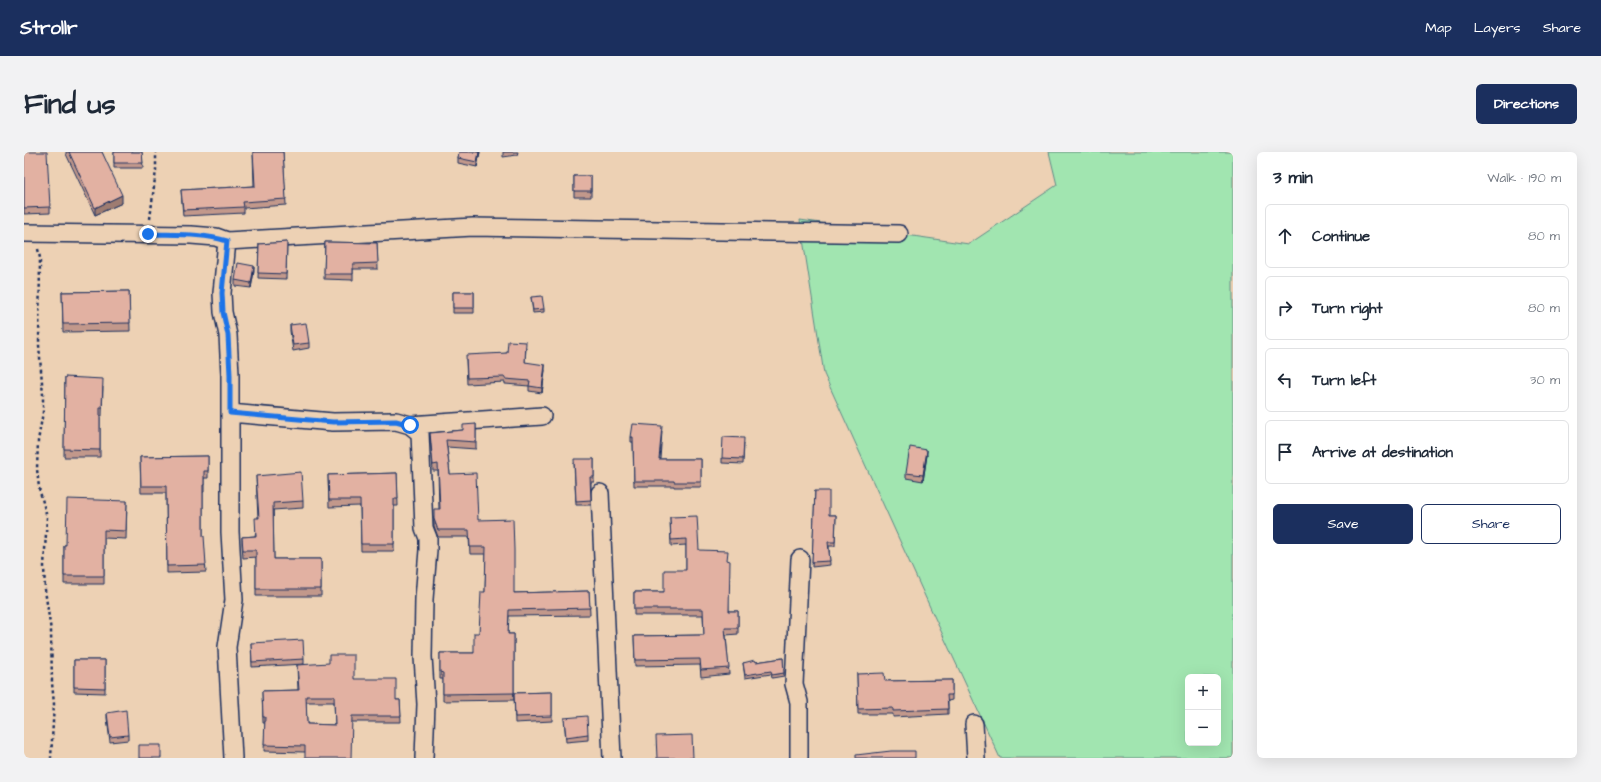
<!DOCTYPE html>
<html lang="en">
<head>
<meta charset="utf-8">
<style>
  :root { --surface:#fff; --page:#f2f2f3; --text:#1f2937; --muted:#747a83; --line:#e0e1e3; --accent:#1b2f5e }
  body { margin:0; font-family:"Architects Daughter",sans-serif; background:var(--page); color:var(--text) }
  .controls { position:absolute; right:12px; bottom:12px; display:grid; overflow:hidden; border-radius:6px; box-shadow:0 4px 16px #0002 }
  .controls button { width:36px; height:36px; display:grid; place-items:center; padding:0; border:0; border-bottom:1px solid var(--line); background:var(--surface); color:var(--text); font:20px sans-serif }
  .stop { position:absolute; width:12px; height:12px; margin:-9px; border:3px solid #1a73e8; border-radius:50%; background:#fff }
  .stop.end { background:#1a73e8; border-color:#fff; box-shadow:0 1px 4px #0008 }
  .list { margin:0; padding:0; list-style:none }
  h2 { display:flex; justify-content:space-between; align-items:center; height:52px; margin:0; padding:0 16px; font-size:17px }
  h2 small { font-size:13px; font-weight:400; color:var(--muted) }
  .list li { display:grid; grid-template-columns:26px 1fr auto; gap:12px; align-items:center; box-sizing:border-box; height:64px; margin:0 8px 8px; padding:0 8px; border:1px solid var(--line); border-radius:6px }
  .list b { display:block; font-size:15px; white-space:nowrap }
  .list em { font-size:13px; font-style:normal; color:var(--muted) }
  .actions { display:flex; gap:8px; padding:12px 16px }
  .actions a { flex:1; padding:9px 0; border:1px solid var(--accent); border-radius:6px; text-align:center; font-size:14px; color:var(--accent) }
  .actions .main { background:var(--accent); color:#fff }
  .icon { flex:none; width:22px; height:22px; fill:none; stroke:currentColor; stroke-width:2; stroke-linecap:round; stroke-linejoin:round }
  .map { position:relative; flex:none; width:1209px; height:606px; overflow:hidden; border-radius:6px }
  header { display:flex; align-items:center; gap:24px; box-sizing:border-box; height:56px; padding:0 20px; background:var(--accent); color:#fff }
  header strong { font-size:19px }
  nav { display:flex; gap:22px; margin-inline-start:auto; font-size:14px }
  .intro { display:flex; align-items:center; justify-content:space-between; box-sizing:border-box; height:96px; padding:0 24px }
  h1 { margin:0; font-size:28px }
  .button { padding:10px 18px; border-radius:6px; background:var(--accent); color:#fff; font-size:14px; font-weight:700 }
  main { display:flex; gap:24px; padding:0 24px }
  aside { flex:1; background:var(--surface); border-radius:6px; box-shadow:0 4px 16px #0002 }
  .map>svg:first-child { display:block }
</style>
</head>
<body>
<header>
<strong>Strollr</strong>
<nav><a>Map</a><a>Layers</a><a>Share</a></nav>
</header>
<div class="intro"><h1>Find us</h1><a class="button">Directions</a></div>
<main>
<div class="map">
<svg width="1209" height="606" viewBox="0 0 1209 606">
  <rect width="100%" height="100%" fill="#edd1b4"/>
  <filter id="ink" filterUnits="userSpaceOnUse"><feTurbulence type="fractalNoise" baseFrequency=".025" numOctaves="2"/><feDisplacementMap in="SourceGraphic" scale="8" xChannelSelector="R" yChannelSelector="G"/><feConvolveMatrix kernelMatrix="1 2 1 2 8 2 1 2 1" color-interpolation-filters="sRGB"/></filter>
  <g filter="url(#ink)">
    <!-- green -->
    <path fill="#a1e5b0" stroke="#5e8a87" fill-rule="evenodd" d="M 1025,0 L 1209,0 L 1209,606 L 976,606 L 910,464 L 800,222 L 776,68 L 945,92 L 1033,33 ZM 1164,525 L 1194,525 L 1194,591 L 1164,591 Z"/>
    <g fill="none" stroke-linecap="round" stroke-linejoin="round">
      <defs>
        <path id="minor" d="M 0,81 L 167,83 L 192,85 L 203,89 L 198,141 L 199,160 L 204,183 L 206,223 L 206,380 L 210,448 L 203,495 L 209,606
          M 203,89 L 449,75 L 875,82
          M 206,261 L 309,270 L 372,269 L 386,273 L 396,281 L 400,376 L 404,386 L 404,398 L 400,447 L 399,505 L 402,552 L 400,606
          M 386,273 L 518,264
          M 576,341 L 588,606
          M 950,572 L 952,606
          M 775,606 L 775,550 L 770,532 L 776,407"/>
      </defs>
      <!-- minor casing -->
      <use href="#minor" stroke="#1b2f5e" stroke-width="20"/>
      <!-- path -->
      <path stroke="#1b2f5e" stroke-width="2.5" stroke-dasharray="3 3" stroke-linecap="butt" d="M 126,67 L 132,18 L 132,0
        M 14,97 L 16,106 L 15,193 L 19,243 L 19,260 L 14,289 L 13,317 L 15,336 L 23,365 L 20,414 L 21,438 L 27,479 L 28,531 L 30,552 L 27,606"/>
      <!-- minor -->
      <use href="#minor" stroke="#edd1b4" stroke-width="17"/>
    </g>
    <!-- wall -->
    <path fill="#c2988b" stroke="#1b2f5e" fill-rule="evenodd" d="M 0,0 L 26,55 L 26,61 L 0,62 Z
      M 42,0 L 78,0 L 98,51 L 71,63 L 42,2 Z
      M 90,0 L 118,0 L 119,16 L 90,16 Z
      M 229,0 L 259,0 L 262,53 L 220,56 L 220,61 L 159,64 L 157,38 L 230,34 Z
      M 435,0 L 456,0 L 453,15 L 434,11 L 434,6 Z
      M 479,0 L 494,0 L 493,3 L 479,5 Z
      M 550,24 L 567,24 L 567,45 L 550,45 Z
      M 263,90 L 262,127 L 234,126 L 235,92 Z
      M 301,90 L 353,91 L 354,117 L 329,117 L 329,128 L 300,127 Z
      M 230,119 L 227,136 L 211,134 L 211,128 Z
      M 105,139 L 106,179 L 39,180 L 38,140 Z
      M 429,140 L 450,140 L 450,161 L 429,161 Z
      M 507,145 L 520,157 L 520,160 L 509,161 Z
      M 266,173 L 285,191 L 285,196 L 269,199 L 266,179 Z
      M 502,196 L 501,210 L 521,218 L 518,241 L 505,239 L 505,234 L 481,232 L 481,230 L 443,232 L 442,208 L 483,201 Z
      M 41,225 L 79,235 L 78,264 L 76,264 L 76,305 L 40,305 Z
      M 452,272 L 452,297 L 423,295 L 426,322 L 454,368 L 490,441 L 565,439 L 566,463 L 485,464 L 484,482 L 490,482 L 490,548 L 419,549 L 419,527 L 416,527 L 416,501 L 450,501 L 455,481 L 461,440 L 462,402 L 446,402 L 445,385 L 414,385 L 410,374 L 410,364 L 415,357 L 414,319 L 409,319 L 406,281 L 439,278 Z
      M 638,279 L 636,307 L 677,307 L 677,335 L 650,335 L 650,334 L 610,334 L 609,290 L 607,290 L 607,285 Z
      M 720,291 L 719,312 L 698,311 L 698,306 Z
      M 903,303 L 899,329 L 882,326 L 882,321 Z
      M 184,304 L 184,326 L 180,326 L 180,340 L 179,340 L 179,384 L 182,420 L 143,421 L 142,341 L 117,341 L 116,305 Z
      M 570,307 L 570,330 L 567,330 L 567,353 L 552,353 L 550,311 Z
      M 373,321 L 374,354 L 370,354 L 370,399 L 337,399 L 336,354 L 305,355 L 304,323 Z
      M 232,324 L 279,349 L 279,356 L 249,358 L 250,407 L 297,407 L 297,444 L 232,444 L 232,405 L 219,406 L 218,392 L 218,385 L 231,384 L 234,366 Z
      M 791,339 L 805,363 L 812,363 L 811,394 L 805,394 L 806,413 L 788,415 Z
      M 103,349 L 102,387 L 80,386 L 80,432 L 40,432 L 40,393 L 42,393 Z
      M 646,365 L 675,398 L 703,408 L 705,459 L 714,459 L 714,482 L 702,483 L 705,522 L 677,525 L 676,513 L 611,514 L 610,484 L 680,483 L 679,463 L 610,463 L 610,440 L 640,440 L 662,418 L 662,393 L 647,394 Z
      M 227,491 L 280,507 L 280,512 L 228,515 Z
      M 759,506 L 760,524 L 748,526 L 747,522 L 721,526 L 719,511 L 732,510 Z
      M 50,508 L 81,508 L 81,541 L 50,540 Z
      M 273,513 L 330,527 L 372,548 L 376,548 L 377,570 L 328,570 L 281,600 L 240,599 L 241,571 L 239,571 L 238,539 L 274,538 ZM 282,550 L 310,550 L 311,573 L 283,572 Z
      M 833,522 L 861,529 L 928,528 L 928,548 L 924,549 L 924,562 L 869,565 L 869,562 L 834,562 Z
      M 528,540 L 528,569 L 491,571 L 490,541 Z
      M 83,561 L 104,583 L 104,588 L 86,590 L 83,566 Z
      M 540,566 L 564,582 L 564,588 L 542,590 Z"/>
    <!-- shaded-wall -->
    <path fill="#9e7c71" stroke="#1b2f5e" d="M 455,0 L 456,0 L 453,15 L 453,10 Z
      M 98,43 L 98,51 L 71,63 L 71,56 Z
      M 230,114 L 230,119 L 227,136 L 227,131 Z
      M 521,213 L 521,218 L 518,241 L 518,236 Z
      M 903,298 L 903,303 L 899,329 L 899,323 Z"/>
    <!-- building -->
    <path fill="#e2b1a2" stroke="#1b2f5e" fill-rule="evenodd" d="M 0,0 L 23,0 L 26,55 L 0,56 Z
      M 45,0 L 78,0 L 98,43 L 71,56 Z
      M 90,0 L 118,0 L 119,11 L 90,11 Z
      M 229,0 L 259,0 L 262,47 L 219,50 L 220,55 L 159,58 L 157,38 L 231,34 Z
      M 435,0 L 455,0 L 453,10 L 434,6 Z
      M 550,24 L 567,24 L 567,39 L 550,39 Z
      M 263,90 L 262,122 L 234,121 L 235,92 Z
      M 301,90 L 353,91 L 354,111 L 329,112 L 329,122 L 300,122 Z
      M 214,111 L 230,114 L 227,131 L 211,128 Z
      M 105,139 L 106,171 L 39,172 L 38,140 Z
      M 429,140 L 450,140 L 450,156 L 429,156 Z
      M 518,144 L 520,157 L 509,158 L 507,145 Z
      M 282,171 L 285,191 L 269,193 L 266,173 Z
      M 484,189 L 502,190 L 501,210 L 521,213 L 518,236 L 505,234 L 506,229 L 481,227 L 481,225 L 443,226 L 442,203 L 483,201 Z
      M 41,225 L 79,227 L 78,256 L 76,256 L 76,298 L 40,297 Z
      M 452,272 L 452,290 L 422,288 L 426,322 L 452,321 L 454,368 L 489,367 L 490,398 L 490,441 L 565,439 L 566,456 L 485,458 L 484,482 L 490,482 L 490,541 L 419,542 L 419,521 L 416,520 L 416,501 L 450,501 L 450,481 L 455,481 L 457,440 L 461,440 L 462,395 L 446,395 L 445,378 L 414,378 L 410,367 L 410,357 L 416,357 L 414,312 L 409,313 L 406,281 L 439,278 L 439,273 Z
      M 609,272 L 638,274 L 635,307 L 677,307 L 677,330 L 650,330 L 650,329 L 610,329 L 609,285 L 607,285 Z
      M 699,285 L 720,286 L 719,307 L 698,306 Z
      M 886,295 L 903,298 L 899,323 L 882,321 Z
      M 184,304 L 184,319 L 180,319 L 180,333 L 179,333 L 179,384 L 180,384 L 182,413 L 143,414 L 142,334 L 117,334 L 116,305 Z
      M 550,307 L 570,307 L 570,325 L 566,325 L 567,348 L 552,349 Z
      M 277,320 L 279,349 L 249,351 L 250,407 L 297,407 L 297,437 L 232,437 L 232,398 L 219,398 L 218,385 L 232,384 L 231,366 L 235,366 L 232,324 Z
      M 373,321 L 374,347 L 370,347 L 370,392 L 337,392 L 336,348 L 305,348 L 304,323 Z
      M 791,339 L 805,339 L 805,363 L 812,363 L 811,390 L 804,390 L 806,409 L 788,410 Z
      M 43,347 L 103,349 L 102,379 L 80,378 L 80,424 L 40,424 L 40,393 L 42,393 Z
      M 673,364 L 675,398 L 704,399 L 703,408 L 706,409 L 705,459 L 714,459 L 714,476 L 701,476 L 705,516 L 677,518 L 676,507 L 611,508 L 610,484 L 680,483 L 679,457 L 610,457 L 610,440 L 640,440 L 640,418 L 662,418 L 662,387 L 647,388 L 646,365 Z
      M 279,488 L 280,507 L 228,510 L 227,491 Z
      M 305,503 L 330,503 L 330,527 L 372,527 L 372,548 L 376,548 L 377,564 L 328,564 L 327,606 L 281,606 L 281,594 L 240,593 L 241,565 L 239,565 L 238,539 L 275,538 L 273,513 L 305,511 ZM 282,544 L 310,544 L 311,573 L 283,572 Z
      M 759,506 L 760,521 L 748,523 L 747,519 L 721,523 L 719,511 L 731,508 L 732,510 Z
      M 50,508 L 81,508 L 81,536 L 50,535 Z
      M 860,521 L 861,529 L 928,528 L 928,543 L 923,543 L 924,557 L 869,559 L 869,556 L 834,557 L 833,522 Z
      M 528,540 L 528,564 L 491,565 L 490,541 Z
      M 102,558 L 104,583 L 86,585 L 83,561 Z
      M 563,564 L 564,582 L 542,585 L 540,566 Z
      M 668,583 L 669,606 L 633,606 L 632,584 Z
      M 115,593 L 137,593 L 137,606 L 115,606 Z
      M 867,599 L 891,599 L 891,606 L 832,606 L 832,603 Z"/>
  </g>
  <g fill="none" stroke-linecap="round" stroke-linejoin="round" filter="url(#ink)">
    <!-- route -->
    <path stroke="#1a73e8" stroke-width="5" d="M 124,82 C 150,83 178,81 203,89 L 198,141 L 199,160 L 204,183 L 206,223 L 206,261 L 309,270 L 372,269 L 386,273"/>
  </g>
</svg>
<div class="controls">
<button>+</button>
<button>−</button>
</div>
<div class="stop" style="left:386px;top:273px"></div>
<div class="stop end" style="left:124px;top:82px"></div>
</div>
<aside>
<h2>3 min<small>Walk · 190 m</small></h2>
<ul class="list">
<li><svg class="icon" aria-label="ahead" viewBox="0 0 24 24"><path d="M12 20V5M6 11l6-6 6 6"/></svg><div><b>Continue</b></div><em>80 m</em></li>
<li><svg class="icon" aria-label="right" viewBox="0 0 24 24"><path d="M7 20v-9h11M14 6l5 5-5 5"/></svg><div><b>Turn right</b></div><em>80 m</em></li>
<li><svg class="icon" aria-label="left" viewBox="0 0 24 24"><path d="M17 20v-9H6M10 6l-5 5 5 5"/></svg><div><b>Turn left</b></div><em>30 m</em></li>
<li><svg class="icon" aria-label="arrive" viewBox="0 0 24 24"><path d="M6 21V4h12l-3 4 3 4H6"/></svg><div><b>Arrive at destination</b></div></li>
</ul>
<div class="actions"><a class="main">Save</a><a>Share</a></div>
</aside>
</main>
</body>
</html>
